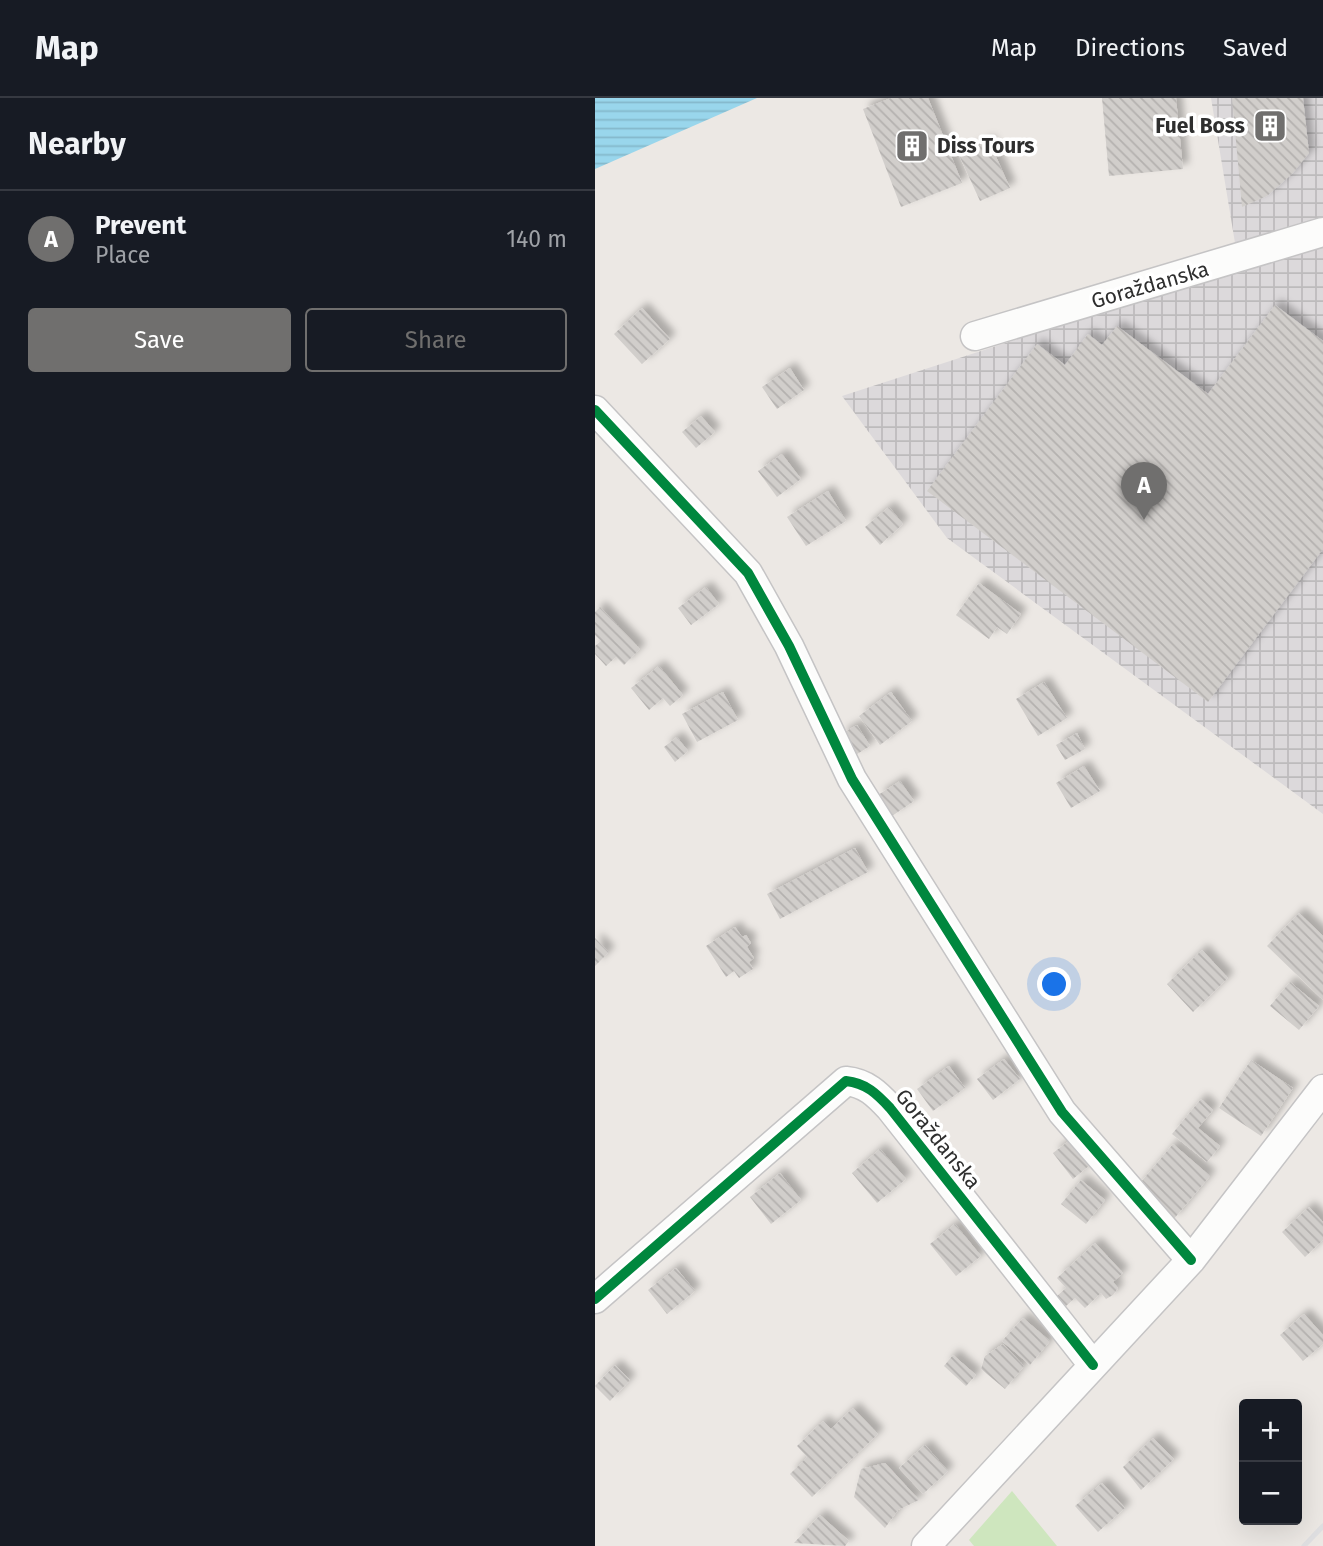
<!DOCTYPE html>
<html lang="en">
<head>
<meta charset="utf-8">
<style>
  :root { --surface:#171b24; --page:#20242c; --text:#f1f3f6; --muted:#9ea1a6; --line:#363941; --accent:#706f6e }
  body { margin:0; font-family:"Fira Sans",sans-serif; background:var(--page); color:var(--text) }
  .controls { position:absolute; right:21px; bottom:21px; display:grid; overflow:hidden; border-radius:7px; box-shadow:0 7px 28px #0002 }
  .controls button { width:63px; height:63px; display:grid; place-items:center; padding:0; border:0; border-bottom:2px solid var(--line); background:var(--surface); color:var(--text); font:35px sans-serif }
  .you { position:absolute; left:460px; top:887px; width:24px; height:24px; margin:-18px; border:5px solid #fff; border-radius:50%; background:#1a73e8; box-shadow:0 0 0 10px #1a73e833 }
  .badge { display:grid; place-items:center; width:46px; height:46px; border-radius:50%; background:var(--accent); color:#fff; font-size:23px; font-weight:700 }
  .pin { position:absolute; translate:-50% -58px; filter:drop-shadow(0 2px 4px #0008) }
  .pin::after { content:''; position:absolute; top:37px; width:24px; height:21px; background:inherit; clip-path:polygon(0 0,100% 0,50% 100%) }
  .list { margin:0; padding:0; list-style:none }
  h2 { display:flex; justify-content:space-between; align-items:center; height:91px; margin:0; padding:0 28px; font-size:30px }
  h2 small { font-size:23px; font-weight:400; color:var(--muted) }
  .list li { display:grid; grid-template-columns:46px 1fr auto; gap:21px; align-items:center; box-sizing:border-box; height:98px; padding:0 28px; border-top:2px solid var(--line) }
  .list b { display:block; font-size:26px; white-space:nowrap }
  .list p { margin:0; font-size:23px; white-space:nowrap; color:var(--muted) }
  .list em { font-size:23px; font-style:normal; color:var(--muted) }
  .actions { display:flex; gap:14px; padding:21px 28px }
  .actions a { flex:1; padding:16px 0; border:2px solid var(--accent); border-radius:7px; text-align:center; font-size:24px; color:var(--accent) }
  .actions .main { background:var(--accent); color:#fff }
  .map { position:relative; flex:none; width:728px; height:1448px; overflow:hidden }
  header { display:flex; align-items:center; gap:42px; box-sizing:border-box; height:98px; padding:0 35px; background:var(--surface); border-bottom:2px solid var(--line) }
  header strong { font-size:33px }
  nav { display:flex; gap:38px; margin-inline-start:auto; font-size:24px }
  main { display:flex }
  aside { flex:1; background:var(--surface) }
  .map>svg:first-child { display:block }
</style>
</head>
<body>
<header>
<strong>Map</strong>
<nav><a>Map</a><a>Directions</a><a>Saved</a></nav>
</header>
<main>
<aside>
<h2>Nearby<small></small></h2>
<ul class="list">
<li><span class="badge">A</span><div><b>Prevent</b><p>Place</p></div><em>140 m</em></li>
</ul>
<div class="actions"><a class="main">Save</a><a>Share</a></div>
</aside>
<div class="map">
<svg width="728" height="1448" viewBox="0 0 728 1448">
  <defs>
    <pattern id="industrial-grid" width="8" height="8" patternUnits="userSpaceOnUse" patternTransform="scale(1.75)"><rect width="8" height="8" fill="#dcd9db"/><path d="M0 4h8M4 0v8" fill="none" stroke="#bdbbbc"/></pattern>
    <pattern id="water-rules" width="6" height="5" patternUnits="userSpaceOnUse" patternTransform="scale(1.75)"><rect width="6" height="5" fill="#99d6ec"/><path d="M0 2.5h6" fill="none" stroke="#84b8cb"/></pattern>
    <pattern id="building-back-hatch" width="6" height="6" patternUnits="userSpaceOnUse" patternTransform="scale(1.75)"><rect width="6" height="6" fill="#d1cecb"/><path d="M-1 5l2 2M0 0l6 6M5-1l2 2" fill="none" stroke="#b4b1af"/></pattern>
    <filter id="shadow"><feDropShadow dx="6" dy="-6" stdDeviation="3.5" flood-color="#0004"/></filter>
  </defs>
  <rect width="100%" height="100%" fill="#ece8e4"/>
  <!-- industrial -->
  <path fill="url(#industrial-grid)" d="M 616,0 L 728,0 L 728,125 L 641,151 Z
    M 728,142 L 728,716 L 352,440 L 247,298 Z"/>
  <!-- grass -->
  <path fill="#cee6be" d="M 417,1393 L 462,1448 L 379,1448 L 374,1442 Z"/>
  <!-- water -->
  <path fill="url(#water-rules)" d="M 0,0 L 162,0 L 0,71 Z"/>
  <!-- building -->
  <path fill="url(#building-back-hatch)" filter="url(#shadow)" d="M 296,0 L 333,0 L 367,85 L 306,109 L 268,11 Z
    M 507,0 L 581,0 L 588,71 L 514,78 Z
    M 637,0 L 708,0 L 714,55 L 697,76 L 672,98 L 647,109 Z
    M 394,43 L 415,90 L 385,103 L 364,57 Z
    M 680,207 L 728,243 L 728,451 L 613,604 L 332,393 L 442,246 L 470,267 L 493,236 L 507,247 L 522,228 L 613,296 Z
    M 47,210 L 75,241 L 47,266 L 19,236 Z
    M 195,270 L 209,292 L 182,311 L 167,289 Z
    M 106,318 L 120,334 L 101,350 L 87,334 Z
    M 187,356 L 206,381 L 182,399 L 163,373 Z
    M 233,393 L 251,423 L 211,448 L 192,419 Z
    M 294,409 L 308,426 L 285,447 L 270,429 Z
    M 384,485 L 426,516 L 412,536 L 402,529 L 394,541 L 361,517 Z
    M 111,489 L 124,506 L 96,527 L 83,510 Z
    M 5,509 L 45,551 L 29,567 L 21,559 L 11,568 L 0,556 L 0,548 L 6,543 L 0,537 L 0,514 Z
    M 64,568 L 88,597 L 75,608 L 68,600 L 54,612 L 36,590 Z
    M 449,584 L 472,620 L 443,638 L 421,601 Z
    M 128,594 L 143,622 L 102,644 L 87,616 Z
    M 296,594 L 317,623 L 285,647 L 264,618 Z
    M 262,627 L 275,648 L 259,658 L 246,636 Z
    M 482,635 L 490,651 L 470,662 L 461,647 Z
    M 82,639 L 93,653 L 80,664 L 69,649 Z
    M 489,668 L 505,693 L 476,710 L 461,685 Z
    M 305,683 L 319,703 L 297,718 L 283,697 Z
    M 260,750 L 273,774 L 185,821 L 172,796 Z
    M 704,815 L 728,838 L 728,902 L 672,848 Z
    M 140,829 L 147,839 L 151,837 L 156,845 L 152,849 L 159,860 L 154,864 L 158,871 L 144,880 L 139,873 L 131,879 L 111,848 Z
    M 0,840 L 14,854 L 0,868 Z
    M 607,852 L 633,880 L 598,914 L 572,886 Z
    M 695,884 L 724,908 L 704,932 L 675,908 Z
    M 409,961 L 425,981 L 398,1002 L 382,981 Z
    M 656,962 L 698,990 L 666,1038 L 624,1010 Z
    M 354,968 L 370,990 L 338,1013 L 322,991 Z
    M 606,1001 L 618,1012 L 603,1030 L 625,1048 L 612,1064 L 577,1036 Z
    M 475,1042 L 495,1067 L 478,1081 L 458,1055 Z
    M 578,1046 L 615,1078 L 578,1122 L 541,1090 Z
    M 285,1051 L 311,1081 L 282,1105 L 257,1075 Z
    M 185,1075 L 206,1102 L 176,1126 L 155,1099 Z
    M 486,1082 L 510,1102 L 491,1126 L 466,1106 Z
    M 714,1109 L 728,1124 L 728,1142 L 710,1159 L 687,1134 Z
    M 360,1126 L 386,1158 L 361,1178 L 335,1146 Z
    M 500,1145 L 528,1175 L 518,1184 L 523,1190 L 518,1197 L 511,1201 L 506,1195 L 490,1210 L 480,1200 L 471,1208 L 462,1198 L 471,1190 L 462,1180 Z
    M 81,1170 L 100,1193 L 72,1216 L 53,1192 Z
    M 709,1216 L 728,1237 L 728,1246 L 708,1263 L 685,1237 Z
    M 428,1220 L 455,1243 L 435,1267 L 407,1243 Z
    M 408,1246 L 429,1268 L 410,1291 L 386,1271 L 390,1258 Z
    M 358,1257 L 381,1277 L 371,1288 L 349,1268 Z
    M 20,1267 L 35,1282 L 15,1303 L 0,1288 Z
    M 258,1310 L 283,1336 L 217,1399 L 195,1376 L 212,1359 L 202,1348 L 228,1323 L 236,1331 Z
    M 558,1340 L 579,1361 L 546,1392 L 528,1369 Z
    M 330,1347 L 353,1373 L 328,1396 L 304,1370 Z
    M 290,1365 L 324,1402 L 303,1412 L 290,1430 L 259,1399 L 266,1371 Z
    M 507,1385 L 530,1410 L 503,1434 L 480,1408 Z
    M 225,1417 L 254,1443 L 250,1448 L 199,1445 Z"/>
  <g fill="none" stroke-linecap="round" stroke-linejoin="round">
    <defs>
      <path id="minor" d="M 380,238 L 728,134
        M 0,312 L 153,475 L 194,548 L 257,681 L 467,1014 L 596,1162
        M 0,1201 L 251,983 C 271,985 282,996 295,1010 L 498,1267
        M 331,1448 L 596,1162 L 728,991"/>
    </defs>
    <!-- minor casing -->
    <use href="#minor" stroke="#c5c4c5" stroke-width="31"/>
    <!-- minor -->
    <use href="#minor" stroke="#fcfcfb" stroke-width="28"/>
    <!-- rail -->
    <path stroke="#dfdfe1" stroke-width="5" d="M 709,1448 L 728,1428"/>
    <defs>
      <path id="cycleway" d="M 0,312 L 153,475 L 194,548 L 257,681 L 467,1014 L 596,1162
        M 0,1201 L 251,983 C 271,985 282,996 295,1010 L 498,1267"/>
    </defs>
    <!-- cycleway casing -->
    <use href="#cycleway" stroke="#fff" stroke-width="15"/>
    <!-- cycleway -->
    <use href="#cycleway" stroke="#00873e" stroke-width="10"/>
  </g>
  <!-- icons -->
  <defs>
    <symbol id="building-square" viewBox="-11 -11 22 22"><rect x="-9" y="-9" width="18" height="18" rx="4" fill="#706f6e" stroke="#fff"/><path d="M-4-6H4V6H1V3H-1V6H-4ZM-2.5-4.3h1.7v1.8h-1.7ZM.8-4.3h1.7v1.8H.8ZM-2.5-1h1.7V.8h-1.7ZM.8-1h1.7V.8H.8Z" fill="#fff"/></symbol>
  </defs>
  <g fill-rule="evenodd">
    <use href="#building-square" x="656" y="9" width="38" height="38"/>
    <use href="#building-square" x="298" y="29" width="38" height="38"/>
  </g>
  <g text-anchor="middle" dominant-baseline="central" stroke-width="7" stroke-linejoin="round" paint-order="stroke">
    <!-- poi labels -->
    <g font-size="21" font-weight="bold" fill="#2e2e2e" stroke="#fff" text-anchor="end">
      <text x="650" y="28">Fuel Boss</text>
      <text x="342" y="48" text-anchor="start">Diss Tours</text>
    </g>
    <!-- street labels -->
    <g font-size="21" fill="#2e2e2e" stroke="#fff">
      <text transform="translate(555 187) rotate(-16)">Goraždanska</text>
      <text transform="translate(343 1041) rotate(51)">Goraždanska</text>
    </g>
  </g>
</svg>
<div class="controls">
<button>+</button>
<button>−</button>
</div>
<div class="you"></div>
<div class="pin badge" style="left:549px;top:422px">A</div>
</div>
</main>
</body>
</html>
